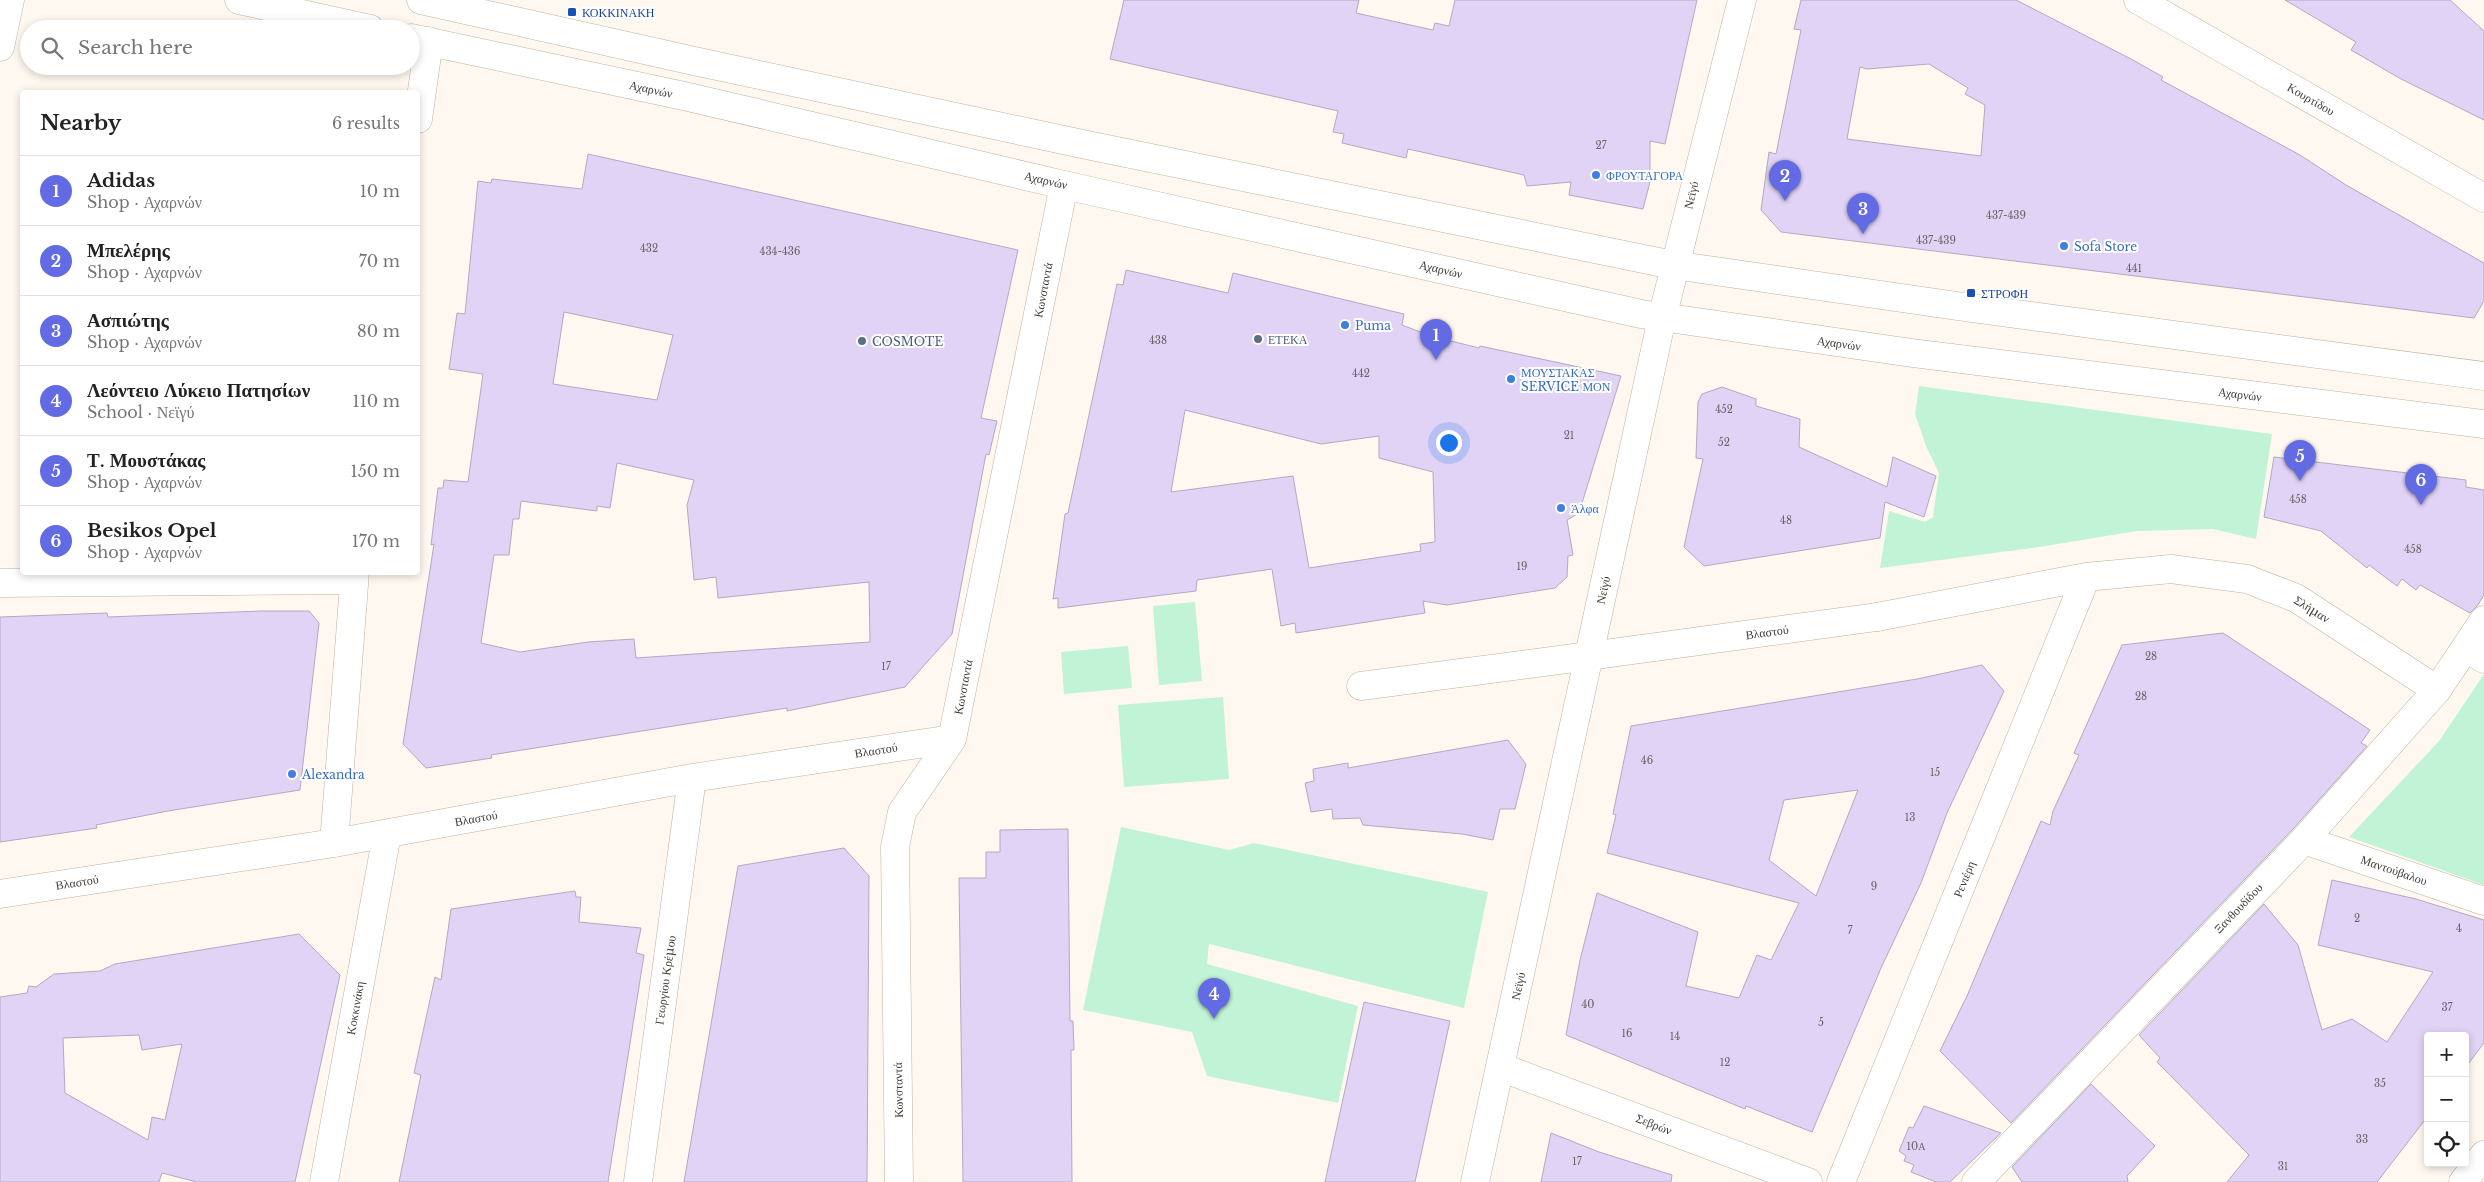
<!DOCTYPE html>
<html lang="en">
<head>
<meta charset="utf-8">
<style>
  :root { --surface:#fff; --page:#f6f6f6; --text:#222; --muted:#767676; --line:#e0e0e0; --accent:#636be4 }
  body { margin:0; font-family:"Libre Baskerville",serif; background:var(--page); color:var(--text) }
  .controls { position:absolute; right:15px; bottom:15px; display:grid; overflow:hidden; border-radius:5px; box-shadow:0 2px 8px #0003 }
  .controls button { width:45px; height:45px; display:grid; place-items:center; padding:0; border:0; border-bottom:1px solid var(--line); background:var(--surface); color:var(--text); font:25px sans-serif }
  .you { position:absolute; left:1448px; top:442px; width:18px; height:18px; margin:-12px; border:4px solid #fff; border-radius:50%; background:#1a73e8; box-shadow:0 0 0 8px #1a73e833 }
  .badge { display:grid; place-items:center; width:32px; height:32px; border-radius:50%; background:var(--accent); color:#fff; font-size:16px; font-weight:700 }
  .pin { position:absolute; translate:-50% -41px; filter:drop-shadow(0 1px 2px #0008) }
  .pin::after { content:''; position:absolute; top:26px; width:18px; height:15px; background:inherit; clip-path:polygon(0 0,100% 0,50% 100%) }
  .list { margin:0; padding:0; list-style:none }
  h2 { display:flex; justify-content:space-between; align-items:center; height:65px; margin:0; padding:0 20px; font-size:21px }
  h2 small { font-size:16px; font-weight:400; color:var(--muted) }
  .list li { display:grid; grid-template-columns:32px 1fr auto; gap:15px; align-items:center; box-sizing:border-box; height:70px; padding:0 20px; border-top:1px solid var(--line) }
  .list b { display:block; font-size:19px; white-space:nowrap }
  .list p { margin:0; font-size:16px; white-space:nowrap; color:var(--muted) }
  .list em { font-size:16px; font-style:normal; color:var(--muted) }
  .icon { flex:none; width:28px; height:28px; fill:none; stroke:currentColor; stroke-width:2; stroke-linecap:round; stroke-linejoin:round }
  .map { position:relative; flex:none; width:2484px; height:1182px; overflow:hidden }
  .search { position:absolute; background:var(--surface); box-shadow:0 2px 8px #0003; left:20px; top:20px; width:400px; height:55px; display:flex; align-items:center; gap:12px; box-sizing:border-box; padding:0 18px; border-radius:28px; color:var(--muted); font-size:19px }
  .panel { position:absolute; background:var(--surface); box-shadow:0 2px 8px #0003; left:20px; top:90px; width:400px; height:485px; border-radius:5px }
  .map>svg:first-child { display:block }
</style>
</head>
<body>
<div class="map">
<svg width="2484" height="1182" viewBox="0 0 2484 1182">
  <rect width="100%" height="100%" fill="#fff8f1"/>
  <!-- green -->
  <path fill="#c1f3d6" d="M 1919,386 L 2272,434 L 2256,539 L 2213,529 L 2137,531 L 2039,547 L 1880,568 L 1889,511 L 1925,522 L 1933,517 L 1939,473 L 1926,446 L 1915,414 Z
    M 1195,602 L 1202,681 L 1159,685 L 1153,606 Z
    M 1128,646 L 1132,688 L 1064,694 L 1061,652 Z
    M 2484,674 L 2484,885 L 2349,837 L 2439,741 Z
    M 1223,697 L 1229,779 L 1124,787 L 1118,705 Z
    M 1121,827 L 1229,850 L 1254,843 L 1488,892 L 1464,1008 L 1209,944 L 1207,964 L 1358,1006 L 1338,1103 L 1207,1076 L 1192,1032 L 1083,1010 Z"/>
  <!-- building -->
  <path fill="#e0d3f6" stroke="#b1aabf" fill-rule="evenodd" d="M 1124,0 L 1359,0 L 1356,13 L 1433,30 L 1435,23 L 1449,26 L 1455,0 L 1697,0 L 1665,144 L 1650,141 L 1650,182 L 1643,209 L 1569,195 L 1571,182 L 1527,186 L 1524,175 L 1408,149 L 1406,158 L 1342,143 L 1344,134 L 1333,132 L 1338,111 L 1110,59 Z
    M 1801,0 L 2016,0 L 2133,60 L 2163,77 L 2161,80 L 2300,155 L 2346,185 L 2484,263 L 2484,301 L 2474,318 L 1781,232 L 1761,210 L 1769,152 L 1776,154 L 1801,30 L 1794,29 ZM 1929,64 L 1968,88 L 1965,94 L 1985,105 L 1981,156 L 1847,139 L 1860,67 L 1867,69 Z
    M 2285,0 L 2450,0 L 2484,31 L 2484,120 L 2401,79 L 2351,50 L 2356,42 Z
    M 588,154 L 1018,250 L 981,418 L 997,421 L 989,455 L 986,454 L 952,634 L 905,687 L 787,711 L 787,708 L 491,755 L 492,758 L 426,768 L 403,744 L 434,544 L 431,545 L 438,488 L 443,488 L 444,480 L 468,482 L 483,374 L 449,369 L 457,313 L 465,314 L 478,181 L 491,183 L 492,179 L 582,189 ZM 564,312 L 673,335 L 657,400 L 553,384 ZM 617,463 L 694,480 L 687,505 L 694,580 L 716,577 L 718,598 L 869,582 L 870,642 L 636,658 L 634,639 L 588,642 L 520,652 L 481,643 L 494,555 L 509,555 L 513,519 L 519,519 L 521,501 L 597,511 L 597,506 L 610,508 Z
    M 1126,270 L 1228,293 L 1233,273 L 1404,314 L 1402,325 L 1431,336 L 1479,348 L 1480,346 L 1621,376 L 1579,513 L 1567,520 L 1573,555 L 1568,556 L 1567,577 L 1555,588 L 1447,605 L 1423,601 L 1425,613 L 1296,633 L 1295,623 L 1281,626 L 1272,569 L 1197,580 L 1196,591 L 1058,608 L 1058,598 L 1053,599 L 1065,514 L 1068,513 L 1117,284 L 1123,285 ZM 1185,410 L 1321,444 L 1379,436 L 1379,458 L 1433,472 L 1435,542 L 1420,544 L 1421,551 L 1309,568 L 1293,476 L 1171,492 Z
    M 1722,387 L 1756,399 L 1756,406 L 1800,419 L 1799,447 L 1887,487 L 1893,457 L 1936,476 L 1924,517 L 1885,502 L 1880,538 L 1704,566 L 1684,547 L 1703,459 L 1696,458 L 1698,402 L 1702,394 Z
    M 2274,457 L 2466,480 L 2466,487 L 2484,490 L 2484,595 L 2477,606 L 2470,613 L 2420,585 L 2416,590 L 2402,579 L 2397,586 L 2369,565 L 2367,568 L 2321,531 L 2264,517 Z
    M 261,611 L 309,611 L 319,623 L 300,790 L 168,811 L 96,825 L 97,828 L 0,842 L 0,617 L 107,613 L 108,617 Z
    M 2223,633 L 2370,730 L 2361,743 L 2367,746 L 2293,829 L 2011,1123 L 1940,1051 L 1967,996 L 2041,821 L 2050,825 L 2053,811 L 2079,755 L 2074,753 L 2122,645 Z
    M 1982,665 L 2004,691 L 1947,813 L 1921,883 L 1881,968 L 1812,1132 L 1746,1106 L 1745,1109 L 1566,1035 L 1580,960 L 1597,893 L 1698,932 L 1686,986 L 1739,998 L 1757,955 L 1771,960 L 1799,903 L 1607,853 L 1616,815 L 1613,814 L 1631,726 L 1917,679 ZM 1858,790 L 1816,896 L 1769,860 L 1784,800 Z
    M 1508,740 L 1526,764 L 1515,809 L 1500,809 L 1493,840 L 1462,834 L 1363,825 L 1360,818 L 1333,819 L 1332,809 L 1311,812 L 1305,783 L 1314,781 L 1313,769 L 1348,763 L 1348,768 Z
    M 1068,829 L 1070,1021 L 1073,1021 L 1074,1050 L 1071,1050 L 1072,1182 L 963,1182 L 959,878 L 986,878 L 986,852 L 1000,852 L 1000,830 Z
    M 844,848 L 869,876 L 867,1182 L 684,1182 L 738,866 Z
    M 2332,880 L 2416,899 L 2484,920 L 2484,1043 L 2465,1068 L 2465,1036 L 2428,1036 L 2428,1116 L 2377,1182 L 2227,1182 L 2249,1155 L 2157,1062 L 2160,1058 L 2139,1035 L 2264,904 L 2298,945 L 2322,1030 L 2352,1019 L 2387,1042 L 2433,972 L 2318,945 Z
    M 575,891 L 576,897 L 581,897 L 579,922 L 641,928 L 636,953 L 644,955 L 608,1182 L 399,1182 L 421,1075 L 414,1073 L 435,977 L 441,980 L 451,909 Z
    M 299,934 L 340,975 L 295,1182 L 197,1182 L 162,1173 L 159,1182 L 0,1182 L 0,997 L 27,993 L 29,986 L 36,987 L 54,974 L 100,971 L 115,964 ZM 139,1035 L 142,1050 L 182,1044 L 165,1120 L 152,1117 L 148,1140 L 65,1093 L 63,1038 Z
    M 1364,1002 L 1450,1021 L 1415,1182 L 1325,1182 Z
    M 2091,1084 L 2155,1146 L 2127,1176 L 2128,1182 L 2022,1182 L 2012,1167 Z
    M 1924,1106 L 1987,1128 L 2001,1133 L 1950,1182 L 1936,1182 L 1911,1172 L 1914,1165 L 1904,1161 L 1906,1156 L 1899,1151 L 1909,1127 L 1913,1128 Z
    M 1551,1133 L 1599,1152 L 1672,1175 L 1671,1182 L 1541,1182 Z"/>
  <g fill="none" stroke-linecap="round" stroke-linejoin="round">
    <defs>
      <path id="pedestrian" d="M 2466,648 L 2484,659
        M 1589,656 L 1877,617"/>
      <path id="minor" d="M 2138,0 L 2484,198
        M 0,47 L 10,0
        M 418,119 L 429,41
        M 0,583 L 354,580
        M 1877,617 L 2086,577 L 2171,569 L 2247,579 L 2296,598 L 2437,690
        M 1361,686 L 1589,656
        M 2304,840 L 2484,901
        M 334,843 L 355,572
        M 0,894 L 334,843 L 692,778 L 952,739
        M 1500,1067 L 1808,1182
        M 324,1182 L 387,834
        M 638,1182 L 692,778
        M 899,1182 L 895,847 L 902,812 L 952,739 L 1064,185
        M 1475,1182 L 1662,318
        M 1841,1182 L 2086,577
        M 1976,1182 L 2304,840 L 2437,690 L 2484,620"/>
      <path id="tertiary" d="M 1662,318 L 1742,0"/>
      <path id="primary" d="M 239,0 L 370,29
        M 421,0 L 694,61 L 1087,145 L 1673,265 L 1971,308 L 2484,376
        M 411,38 L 684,96 L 1064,185 L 1641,314 L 1912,353 L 2484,424
        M 2463,1182 L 2484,1155"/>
    </defs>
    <!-- pedestrian casing -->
    <use href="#pedestrian" stroke="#c0b09f" stroke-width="29"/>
    <!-- minor casing -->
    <use href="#minor" stroke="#c0b09f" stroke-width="29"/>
    <!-- tertiary casing -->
    <use href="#tertiary" stroke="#c0b09f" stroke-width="29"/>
    <!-- primary casing -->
    <use href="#primary" stroke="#c0b09f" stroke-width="29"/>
    <!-- pedestrian -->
    <use href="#pedestrian" stroke="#fff" stroke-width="28"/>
    <!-- minor -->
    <use href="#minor" stroke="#fff" stroke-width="28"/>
    <!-- tertiary -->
    <use href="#tertiary" stroke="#fff" stroke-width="28"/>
    <!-- primary -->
    <use href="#primary" stroke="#fff" stroke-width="28"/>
  </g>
  <!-- markers -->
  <g fill="#1a4fb4" stroke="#fff" stroke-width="2">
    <rect x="567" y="7" width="10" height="10" rx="2.5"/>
    <rect x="1966" y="288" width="10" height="10" rx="2.5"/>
  </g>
  <g fill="#3f7fe0" stroke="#fff" stroke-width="2">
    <circle cx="1596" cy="175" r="5"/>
    <circle cx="2064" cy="246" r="5"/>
    <circle cx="1345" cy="325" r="5"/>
    <circle cx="1511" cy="379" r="5"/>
    <circle cx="1561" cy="508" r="5"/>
    <circle cx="292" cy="774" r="5"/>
  </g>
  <g fill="#5c6f8a" stroke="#fff" stroke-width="2">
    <circle cx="1258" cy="339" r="5"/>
    <circle cx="862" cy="341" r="5"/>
  </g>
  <g text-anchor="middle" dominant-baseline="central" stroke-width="4" stroke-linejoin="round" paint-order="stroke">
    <!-- number labels -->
    <g font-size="10" fill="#6a6265">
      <text x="1601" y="145">27</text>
      <text x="2006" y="215">437-439</text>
      <text x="1936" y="240">437-439</text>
      <text x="649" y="248">432</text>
      <text x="780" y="251">434-436</text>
      <text x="2134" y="268">441</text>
      <text x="1158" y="340">438</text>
      <text x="1361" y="373">442</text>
      <text x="1724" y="409">452</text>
      <text x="1569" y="435">21</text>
      <text x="1724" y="442">52</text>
      <text x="2298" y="499">458</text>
      <text x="1786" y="520">48</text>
      <text x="2413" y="549">458</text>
      <text x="1522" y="566">19</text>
      <text x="2151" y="656">28</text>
      <text x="886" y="666">17</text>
      <text x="2141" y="696">28</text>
      <text x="1647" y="760">46</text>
      <text x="1935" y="772">15</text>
      <text x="1910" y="817">13</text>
      <text x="1874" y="886">9</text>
      <text x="2357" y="918">2</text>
      <text x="2459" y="928">4</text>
      <text x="1850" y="930">7</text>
      <text x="1588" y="1004">40</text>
      <text x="2447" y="1007">37</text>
      <text x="1821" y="1022">5</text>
      <text x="1627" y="1033">16</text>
      <text x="1675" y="1036">14</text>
      <text x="1725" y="1062">12</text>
      <text x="2380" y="1083">35</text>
      <text x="2362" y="1139">33</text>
      <text x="1916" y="1146">10Α</text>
      <text x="1577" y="1161">17</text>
      <text x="2283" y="1166">31</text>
    </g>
    <!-- transit labels -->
    <g font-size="12" fill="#164399" stroke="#fff" text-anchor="start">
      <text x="582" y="12">ΚΟΚΚΙΝΑΚΗ</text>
      <text x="1981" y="293">ΣΤΡΟΦΗ</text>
    </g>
    <!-- street labels -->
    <g font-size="12" fill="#423c35" stroke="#fff">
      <text transform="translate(651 89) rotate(12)">Αχαρνών</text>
      <text transform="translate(2311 99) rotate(30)">Κουρτίδου</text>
      <text transform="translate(1046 180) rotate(13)">Αχαρνών</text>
      <text transform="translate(1691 195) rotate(-76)">Νεϊγύ</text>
      <text transform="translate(1441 269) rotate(13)">Αχαρνών</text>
      <text transform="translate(1043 290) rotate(-79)">Κωνσταντά</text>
      <text transform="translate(1839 343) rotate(8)">Αχαρνών</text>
      <text transform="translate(2240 394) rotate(7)">Αχαρνών</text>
      <text transform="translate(1603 590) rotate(-78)">Νεϊγύ</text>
      <text transform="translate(2312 609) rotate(32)">Σλήμαν</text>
      <text transform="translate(1767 632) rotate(-8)">Βλαστού</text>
      <text transform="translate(963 687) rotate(-79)">Κωνσταντά</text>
      <text transform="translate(876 750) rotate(-9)">Βλαστού</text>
      <text transform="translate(476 818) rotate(-10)">Βλαστού</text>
      <text transform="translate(2394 870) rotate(19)">Μαντούβαλου</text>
      <text transform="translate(1964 879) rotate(-68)">Ρενιέρη</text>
      <text transform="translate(77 882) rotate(-9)">Βλαστού</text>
      <text transform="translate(2238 908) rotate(-46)">Ξανθουδίδου</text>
      <text transform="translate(665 980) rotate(-82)">Γεωργίου Κρέμου</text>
      <text transform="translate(1518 986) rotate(-78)">Νεϊγύ</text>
      <text transform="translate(355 1008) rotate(-80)">Κοκκινάκη</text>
      <text transform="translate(898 1090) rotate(-91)">Κωνσταντά</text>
      <text transform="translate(1654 1124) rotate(21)">Σεβρών</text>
    </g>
    <!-- shop labels -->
    <g font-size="12" fill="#366cbe" stroke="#fff" text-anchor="start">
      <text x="1606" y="175">ΦΡΟΥΤΑΓΟΡΑ</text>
      <text x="2074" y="246">Sofa Store</text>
      <text x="1355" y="325">Puma</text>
      <text x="1521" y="372">ΜΟΥΣΤΑΚΑΣ<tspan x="1521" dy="14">SERVICE ΜΟΝ</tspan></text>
      <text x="1571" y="508">Άλφα</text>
      <text x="302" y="774">Alexandra</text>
    </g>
    <!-- service labels -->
    <g font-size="12" fill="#4e5e75" stroke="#fff" text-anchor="start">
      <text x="1268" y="339">ΕΤΕΚΑ</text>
      <text x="872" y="341">COSMOTE</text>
    </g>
  </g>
</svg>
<div class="controls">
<button>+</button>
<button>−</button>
<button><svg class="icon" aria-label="locate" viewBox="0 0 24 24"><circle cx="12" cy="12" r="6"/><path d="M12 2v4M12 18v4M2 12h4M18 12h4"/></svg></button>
</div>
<div class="you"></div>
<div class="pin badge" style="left:1436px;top:360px">1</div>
<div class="pin badge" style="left:1785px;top:201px">2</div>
<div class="pin badge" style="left:1863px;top:234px">3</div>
<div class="pin badge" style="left:1214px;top:1019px">4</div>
<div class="pin badge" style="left:2300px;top:481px">5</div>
<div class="pin badge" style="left:2421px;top:505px">6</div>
<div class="search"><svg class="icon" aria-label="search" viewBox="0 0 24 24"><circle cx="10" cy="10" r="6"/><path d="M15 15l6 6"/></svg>Search here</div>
<section class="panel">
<h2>Nearby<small>6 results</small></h2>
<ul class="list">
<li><span class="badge">1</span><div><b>Adidas</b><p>Shop · Αχαρνών</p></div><em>10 m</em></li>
<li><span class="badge">2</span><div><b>Μπελέρης</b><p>Shop · Αχαρνών</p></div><em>70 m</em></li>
<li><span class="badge">3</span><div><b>Ασπιώτης</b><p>Shop · Αχαρνών</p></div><em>80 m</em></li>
<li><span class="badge">4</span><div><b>Λεόντειο Λύκειο Πατησίων</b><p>School · Νεϊγύ</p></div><em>110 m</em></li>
<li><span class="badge">5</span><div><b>Τ. Μουστάκας</b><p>Shop · Αχαρνών</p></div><em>150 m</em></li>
<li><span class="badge">6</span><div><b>Besikos Opel</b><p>Shop · Αχαρνών</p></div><em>170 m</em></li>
</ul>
</section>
</div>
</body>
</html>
